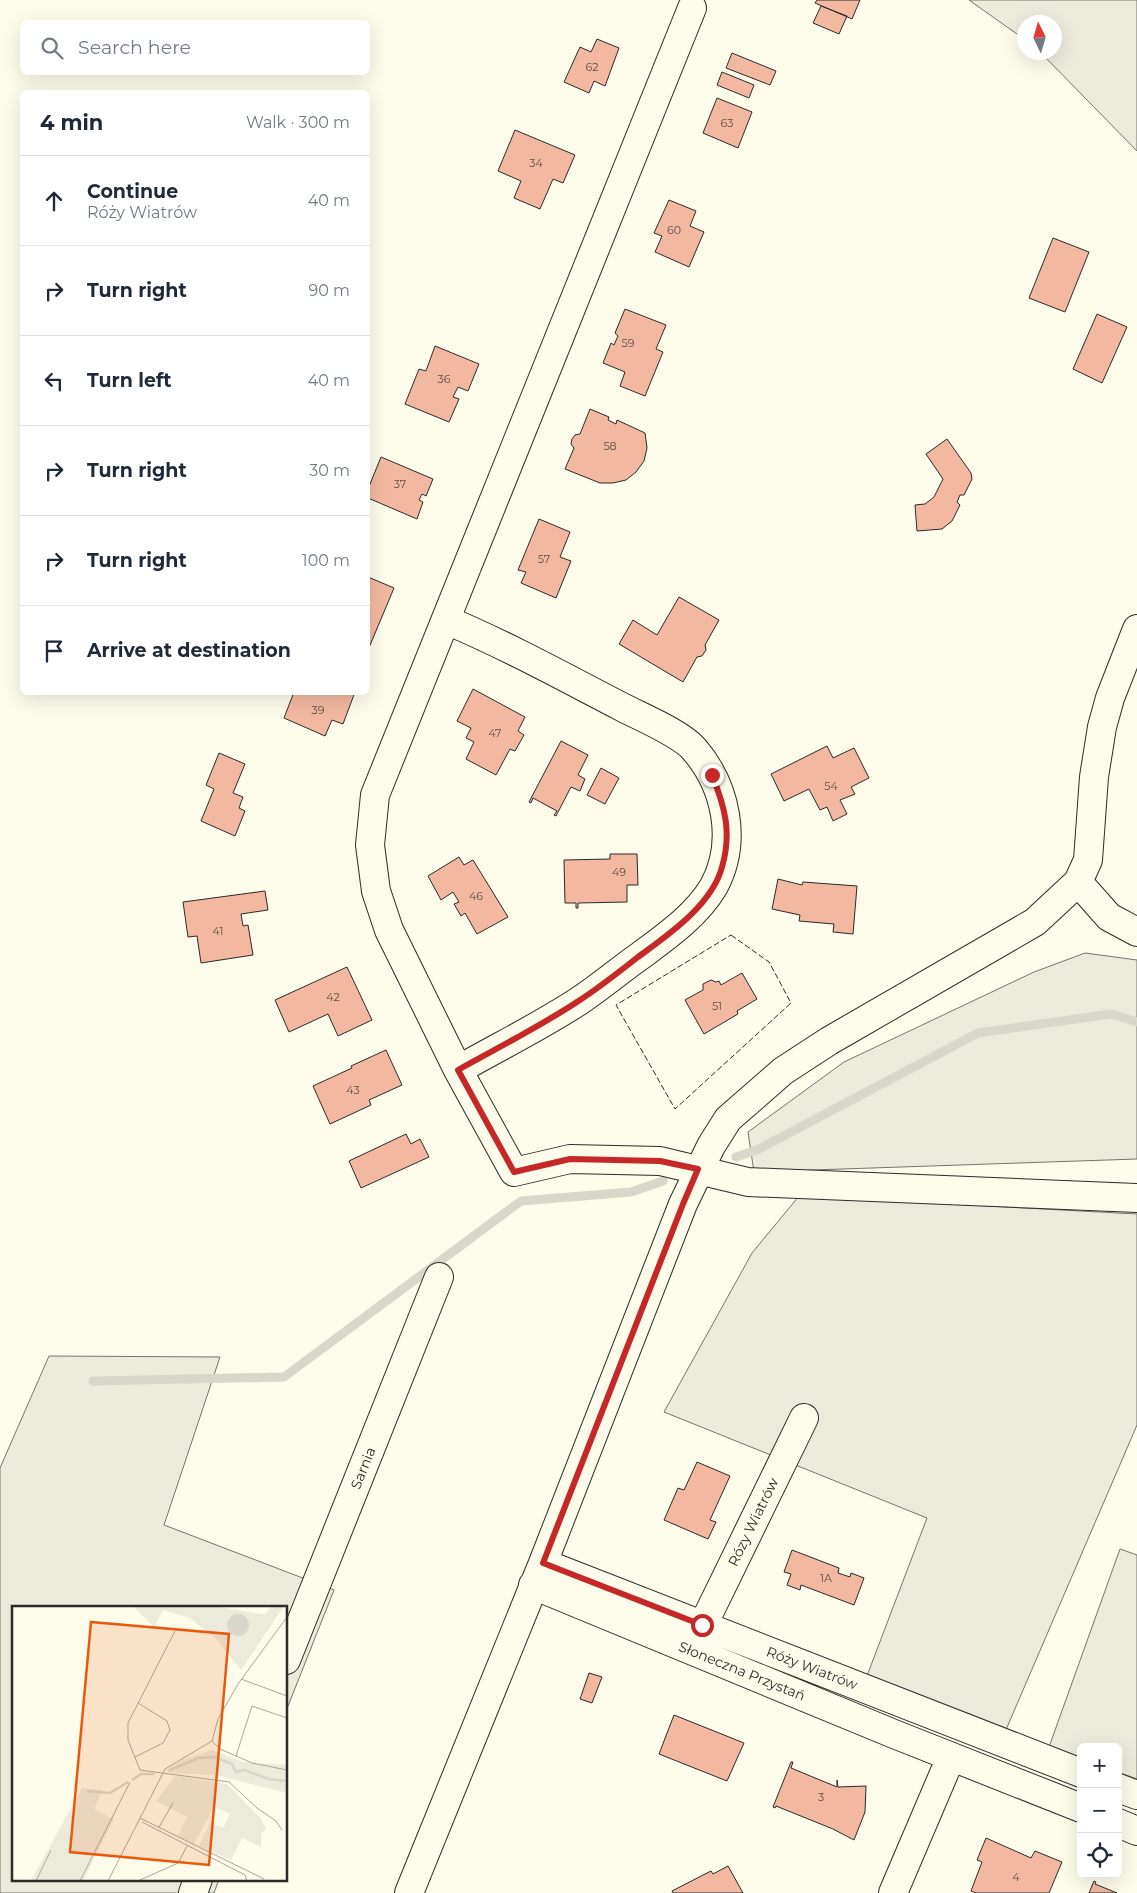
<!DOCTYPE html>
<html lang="en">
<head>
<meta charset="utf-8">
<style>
  :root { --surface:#fff; --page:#f2f2f3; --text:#1f2937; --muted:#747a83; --line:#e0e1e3 }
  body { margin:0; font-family:Montserrat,sans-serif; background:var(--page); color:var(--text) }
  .controls { position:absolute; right:15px; bottom:15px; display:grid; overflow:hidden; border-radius:8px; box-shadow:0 5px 20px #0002 }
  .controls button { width:45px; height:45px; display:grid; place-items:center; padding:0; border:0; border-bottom:1px solid var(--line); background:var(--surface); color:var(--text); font:25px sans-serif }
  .compass { position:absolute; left:1017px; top:15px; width:45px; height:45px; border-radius:50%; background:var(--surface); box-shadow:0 5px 20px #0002; rotate:355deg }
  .stop { position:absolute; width:15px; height:15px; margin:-11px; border:4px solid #c62828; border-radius:50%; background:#fff }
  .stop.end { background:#c62828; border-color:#fff; box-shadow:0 1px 5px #0008 }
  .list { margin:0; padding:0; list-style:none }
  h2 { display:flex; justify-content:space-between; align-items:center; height:65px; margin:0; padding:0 20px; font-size:21px }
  h2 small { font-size:16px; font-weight:400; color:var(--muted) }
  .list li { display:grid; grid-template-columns:32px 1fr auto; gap:15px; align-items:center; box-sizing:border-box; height:90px; padding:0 20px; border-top:1px solid var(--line) }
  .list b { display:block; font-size:19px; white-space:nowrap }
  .list p { margin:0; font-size:16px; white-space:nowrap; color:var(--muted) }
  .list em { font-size:16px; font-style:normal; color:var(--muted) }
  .icon { flex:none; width:28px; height:28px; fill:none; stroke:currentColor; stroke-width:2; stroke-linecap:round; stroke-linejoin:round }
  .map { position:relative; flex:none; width:1137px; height:1893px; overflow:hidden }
  .search { position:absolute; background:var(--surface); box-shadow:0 5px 20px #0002; left:20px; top:20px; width:350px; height:55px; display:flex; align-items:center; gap:12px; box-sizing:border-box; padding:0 18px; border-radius:8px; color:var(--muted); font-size:19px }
  .panel { position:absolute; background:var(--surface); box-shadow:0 5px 20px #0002; left:20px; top:90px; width:350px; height:605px; border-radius:8px }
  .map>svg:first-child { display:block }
</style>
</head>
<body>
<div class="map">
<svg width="1137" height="1893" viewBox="0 0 1137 1893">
  <rect width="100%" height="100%" fill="#fdfbea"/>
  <!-- green -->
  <path fill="#ecebdb" stroke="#74746e" d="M 969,0 L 1137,0 L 1137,151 L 1041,53 L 1054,52 L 1054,22 L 1024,22 L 1024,39 Z
    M 1085,953 L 1137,960 L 1137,1159 L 754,1172 L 748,1132 L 844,1062 L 1034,972 Z
    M 799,1196 L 1137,1214 L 1137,1425 L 1005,1732 L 865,1681 L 927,1518 L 664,1412 L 752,1253 Z
    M 49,1356 L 220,1357 L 164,1525 L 334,1590 L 286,1711 L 286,1607 L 14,1607 L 14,1879 L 219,1879 L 214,1893 L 0,1893 L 0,1468 Z
    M 1120,1549 L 1137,1555 L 1137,1779 L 1118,1772 L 1118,1747 L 1081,1747 L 1081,1759 L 1049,1747 Z"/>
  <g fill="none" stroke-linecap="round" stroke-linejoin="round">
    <!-- stream -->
    <path stroke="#d8d7c9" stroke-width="9" d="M 736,1157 L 757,1150 L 978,1033 L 1111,1014 L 1137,1022
      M 93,1381 L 284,1377 L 521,1201 L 631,1192 L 663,1181"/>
  </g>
  <!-- building -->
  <path fill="#f2b8a0" stroke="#2b2b2b" d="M 817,0 L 860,0 L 852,19 L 815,3 Z
    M 821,6 L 847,16 L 839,34 L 813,23 Z
    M 597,39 L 619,48 L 605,86 L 594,81 L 589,93 L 564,82 L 580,47 L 591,52 Z
    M 732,53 L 776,71 L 770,85 L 726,68 Z
    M 722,72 L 754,85 L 749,98 L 717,85 Z
    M 717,98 L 752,112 L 738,148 L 703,133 Z
    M 515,130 L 575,155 L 563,183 L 553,179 L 540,209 L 514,198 L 521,181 L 498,171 Z
    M 669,200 L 696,211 L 690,226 L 704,232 L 689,267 L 655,252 L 662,236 L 654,233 Z
    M 1053,238 L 1089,252 L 1065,312 L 1029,298 Z
    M 625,309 L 666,325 L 656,349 L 663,352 L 645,396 L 620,386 L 625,372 L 603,363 L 611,343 L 614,345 L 618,336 L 615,333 Z
    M 1097,314 L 1127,327 L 1102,383 L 1073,369 Z
    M 435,346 L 479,364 L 468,391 L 458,387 L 453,397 L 459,399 L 449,422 L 405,404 L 419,369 L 426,371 Z
    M 590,409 L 609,417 L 608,420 L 616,424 L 617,420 L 645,433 L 647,448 L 644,461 L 636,472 L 626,480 L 613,483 L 600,483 L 565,469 L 574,448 L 571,444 L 572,439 L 575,435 L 580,434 Z
    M 947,439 L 971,473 L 972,479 L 964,495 L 960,495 L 957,502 L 960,505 L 952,521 L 942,529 L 917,531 L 915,505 L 925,504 L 934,497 L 943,479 L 926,454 Z
    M 381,457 L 433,479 L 426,496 L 422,494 L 419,500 L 423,502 L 417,519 L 368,498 L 368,489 Z
    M 539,519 L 570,532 L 560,557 L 571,561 L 556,598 L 521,583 L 526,572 L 518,570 Z
    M 368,577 L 394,588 L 368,650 Z
    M 679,597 L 719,620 L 705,645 L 706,650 L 702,656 L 697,657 L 683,682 L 619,644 L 633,620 L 657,635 Z
    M 473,689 L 525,717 L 518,731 L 524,735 L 515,751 L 510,749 L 496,775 L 466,759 L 474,742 L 466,738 L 471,728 L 457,721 Z
    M 294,692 L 355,692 L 343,724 L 332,720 L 325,736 L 284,718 Z
    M 561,741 L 588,755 L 578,775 L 585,779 L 580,791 L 571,787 L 556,816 L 554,815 L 557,811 L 533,798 L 531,803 L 529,802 Z
    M 827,746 L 833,758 L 854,748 L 869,778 L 851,787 L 855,794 L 840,800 L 847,814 L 833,821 L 827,807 L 820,810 L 809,789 L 784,801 L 771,774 Z
    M 219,753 L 245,764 L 233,793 L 243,797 L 239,808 L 245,811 L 235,836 L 201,821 L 214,789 L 206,785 Z
    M 601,768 L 619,778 L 605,804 L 587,795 Z
    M 610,854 L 637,854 L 638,885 L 627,885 L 627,902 L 578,903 L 578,908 L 576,908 L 576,903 L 565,903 L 564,860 L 610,859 Z
    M 459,857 L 464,865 L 473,860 L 508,917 L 477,934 L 465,913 L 461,916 L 454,904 L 459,902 L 453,892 L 441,900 L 428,876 Z
    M 778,879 L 802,885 L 803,882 L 857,886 L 853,934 L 833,932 L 834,924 L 799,921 L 800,915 L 772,909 Z
    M 265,891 L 268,910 L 241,914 L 243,926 L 248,925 L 253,955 L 201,963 L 197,936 L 188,937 L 183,902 Z
    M 347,967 L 372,1020 L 338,1036 L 328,1014 L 289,1032 L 275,1000 Z
    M 742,973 L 757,999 L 737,1011 L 738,1014 L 704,1034 L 685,1000 L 703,990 L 703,984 L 711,980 L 716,982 L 719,981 L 721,985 Z
    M 386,1050 L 402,1085 L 369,1100 L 371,1105 L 330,1124 L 313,1086 L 352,1068 L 351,1066 Z
    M 406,1134 L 411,1144 L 420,1139 L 429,1157 L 361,1188 L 349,1161 Z
    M 697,1462 L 730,1476 L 710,1520 L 716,1522 L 708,1539 L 664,1520 L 678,1488 L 684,1490 Z
    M 792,1550 L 839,1568 L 838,1573 L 850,1577 L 851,1573 L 864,1578 L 854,1605 L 801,1585 L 800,1590 L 787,1585 L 791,1574 L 784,1572 Z
    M 589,1673 L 602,1677 L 592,1703 L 580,1699 Z
    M 674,1715 L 744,1743 L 727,1781 L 659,1754 Z
    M 791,1762 L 793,1762 L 791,1768 L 837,1787 L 837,1780 L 838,1787 L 866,1786 L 865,1812 L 854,1840 L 833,1829 L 776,1806 L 775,1808 L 773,1807 Z
    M 986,1838 L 1031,1858 L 1035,1851 L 1062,1862 L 1049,1893 L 976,1893 L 971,1891 L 982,1862 L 977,1860 Z
    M 728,1866 L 743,1893 L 673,1893 L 672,1891 L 711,1871 L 713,1874 Z
    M 1094,1881 L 1096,1882 L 1095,1884 L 1117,1893 L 1089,1893 Z"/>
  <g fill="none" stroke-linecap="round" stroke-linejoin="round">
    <defs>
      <path id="minor" d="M 692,8 L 375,795 L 370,845 L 376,891 L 389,930 L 458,1070 L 514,1172 L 570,1159 L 660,1161 L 748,1182 L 1137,1198
        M 446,620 C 506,645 564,677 622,707 C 641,717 680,733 694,749 C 726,786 738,841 714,886 C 697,915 667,936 640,956 C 620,970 600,987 579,1001 C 541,1026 498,1047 458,1070
        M 1078,882 L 1109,917 L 1137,932
        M 543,1563 L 1081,1773
        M 533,1585 L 894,1734 L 1081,1808
        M 703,1625 L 804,1418
        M 286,1660 L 439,1277
        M 1118,1788 L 1137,1795
        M 1118,1823 L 1137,1831
        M 193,1893 L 198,1879
        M 409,1893 L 543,1563 L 683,1204 L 711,1146 L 728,1119 L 783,1071 L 829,1041 L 1035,922 L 1078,882 L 1088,860 L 1094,777 L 1102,727 L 1110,698 L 1137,629
        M 893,1893 L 951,1757"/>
    </defs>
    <!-- minor casing -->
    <use href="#minor" stroke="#2b2b2b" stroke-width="30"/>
    <!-- minor -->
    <use href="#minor" stroke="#fdfbea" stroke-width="28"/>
    <!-- fence -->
    <path stroke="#2b2b2b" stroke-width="1" stroke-dasharray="6 2.5" stroke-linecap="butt" d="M 731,935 L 769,962 L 791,1003 L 675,1109 L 616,1005 Z"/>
  </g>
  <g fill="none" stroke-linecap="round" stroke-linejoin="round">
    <!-- route -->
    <path stroke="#c62828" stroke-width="6" d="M 702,1625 L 543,1563 L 683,1204 L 698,1169 L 660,1161 L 570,1159 L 514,1172 L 458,1070 C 499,1047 541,1026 580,1000 C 600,987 619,972 638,957 C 668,935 712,905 722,867 C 732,833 725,807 712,775"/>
  </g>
  <g text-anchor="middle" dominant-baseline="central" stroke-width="4" stroke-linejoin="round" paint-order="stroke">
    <!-- number labels -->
    <g font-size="11" fill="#5d4e48">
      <text x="592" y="67">62</text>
      <text x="727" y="123">63</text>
      <text x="536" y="163">34</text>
      <text x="674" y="230">60</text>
      <text x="628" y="343">59</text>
      <text x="444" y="379">36</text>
      <text x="610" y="446">58</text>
      <text x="400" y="484">37</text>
      <text x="544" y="559">57</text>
      <text x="318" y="710">39</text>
      <text x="495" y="733">47</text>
      <text x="831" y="786">54</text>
      <text x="619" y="872">49</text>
      <text x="476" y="896">46</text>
      <text x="218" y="931">41</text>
      <text x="333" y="997">42</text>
      <text x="717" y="1006">51</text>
      <text x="353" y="1090">43</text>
      <text x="826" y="1578">1A</text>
      <text x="821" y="1797">3</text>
      <text x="1016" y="1877">4</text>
    </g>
    <!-- street labels -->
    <g font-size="14" fill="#2b2b2b" stroke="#fdfbea">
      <text transform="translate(363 1468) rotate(-68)">Sarnia</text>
      <text transform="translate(753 1522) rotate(-64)">Rózy Wiatrów</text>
      <text transform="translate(812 1668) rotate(21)">Róży Wiatrów</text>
      <text transform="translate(742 1671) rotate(22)">Słoneczna Przystań</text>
    </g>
  </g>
  <!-- overview -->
  <g transform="translate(12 1606)">
    <rect width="275" height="275" fill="#fdfbea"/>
    <path d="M 121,0 L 200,0 L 254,9 L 258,0 L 272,0 L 229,64 L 204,33 L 178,12 L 151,4 L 142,21 ZM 200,144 L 231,156 L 275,159 L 275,187 L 204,169 L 158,167 L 157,162 L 170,154 ZM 163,170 L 215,178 L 249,213 L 254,223 L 249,227 L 249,241 L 230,232 L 219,254 L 187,240 L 198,217 L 211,222 L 218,208 L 202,201 L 182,238 L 166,230 L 175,211 L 144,195 ZM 70,182 L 91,184 L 82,203 L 102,213 L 71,275 L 19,275 Z" fill="#ecebdb"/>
    <path d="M215 19a11 11 0 1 1 22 0a11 11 0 1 1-22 0Z" fill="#d8d7c9"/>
    <path fill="none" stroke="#d8d7c9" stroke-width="2.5" d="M 156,165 L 186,152 L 203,151 L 220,158 L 224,166 L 232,164 L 257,173 L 275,175M 120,174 L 129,168 L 142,168M 75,185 L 98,187 L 116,176"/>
    <path fill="none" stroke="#a9a89e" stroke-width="1" d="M 163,25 L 116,117 L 116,134 L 128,164 L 217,176 L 245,202 L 264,215 L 270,224M 229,73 L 275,90M 200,135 L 208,143 L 240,157 L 275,164M 224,150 L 240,100 L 275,112M 123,151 L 151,137 L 158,124 L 155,115 L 126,97M 128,212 L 252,273M 130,216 L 233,269 L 235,275M 147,221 L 161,197M 24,275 L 39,244M 68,275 L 118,176M 96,275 L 153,163 L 200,135 L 206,113 L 226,78 L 275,11M 126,275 L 166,257 L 175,240"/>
    <path fill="#e8590c" fill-opacity="0.15" stroke="#e8590c" stroke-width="2.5" d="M 79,16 L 217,28 L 197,259 L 58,246 Z"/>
    <rect width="275" height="275" fill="none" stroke="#2b2b2b" stroke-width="2.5"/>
  </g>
</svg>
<div class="controls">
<button>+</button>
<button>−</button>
<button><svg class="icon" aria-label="locate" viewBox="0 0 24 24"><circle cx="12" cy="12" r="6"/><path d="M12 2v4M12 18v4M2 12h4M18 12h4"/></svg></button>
</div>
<svg class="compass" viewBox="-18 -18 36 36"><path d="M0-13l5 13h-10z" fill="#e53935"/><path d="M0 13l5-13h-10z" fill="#747a83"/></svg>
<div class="stop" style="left:702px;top:1625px"></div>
<div class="stop end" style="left:712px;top:775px"></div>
<div class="search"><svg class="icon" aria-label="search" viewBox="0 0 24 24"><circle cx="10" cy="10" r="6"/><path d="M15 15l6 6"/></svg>Search here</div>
<section class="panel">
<h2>4 min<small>Walk · 300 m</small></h2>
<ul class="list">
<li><svg class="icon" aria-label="ahead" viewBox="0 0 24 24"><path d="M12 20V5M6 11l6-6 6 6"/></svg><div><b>Continue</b><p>Róży Wiatrów</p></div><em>40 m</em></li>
<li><svg class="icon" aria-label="right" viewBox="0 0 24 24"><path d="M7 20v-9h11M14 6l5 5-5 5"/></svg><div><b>Turn right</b></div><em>90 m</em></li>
<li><svg class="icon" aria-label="left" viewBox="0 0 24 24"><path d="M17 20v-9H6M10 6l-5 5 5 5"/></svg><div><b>Turn left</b></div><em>40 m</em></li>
<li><svg class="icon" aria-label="right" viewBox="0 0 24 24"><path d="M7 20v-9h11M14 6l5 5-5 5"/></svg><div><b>Turn right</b></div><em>30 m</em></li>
<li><svg class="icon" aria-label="right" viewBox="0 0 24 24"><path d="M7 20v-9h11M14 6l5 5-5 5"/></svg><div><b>Turn right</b></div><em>100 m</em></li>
<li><svg class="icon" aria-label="arrive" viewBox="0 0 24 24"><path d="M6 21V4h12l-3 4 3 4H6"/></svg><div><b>Arrive at destination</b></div></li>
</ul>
</section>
</div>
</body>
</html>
